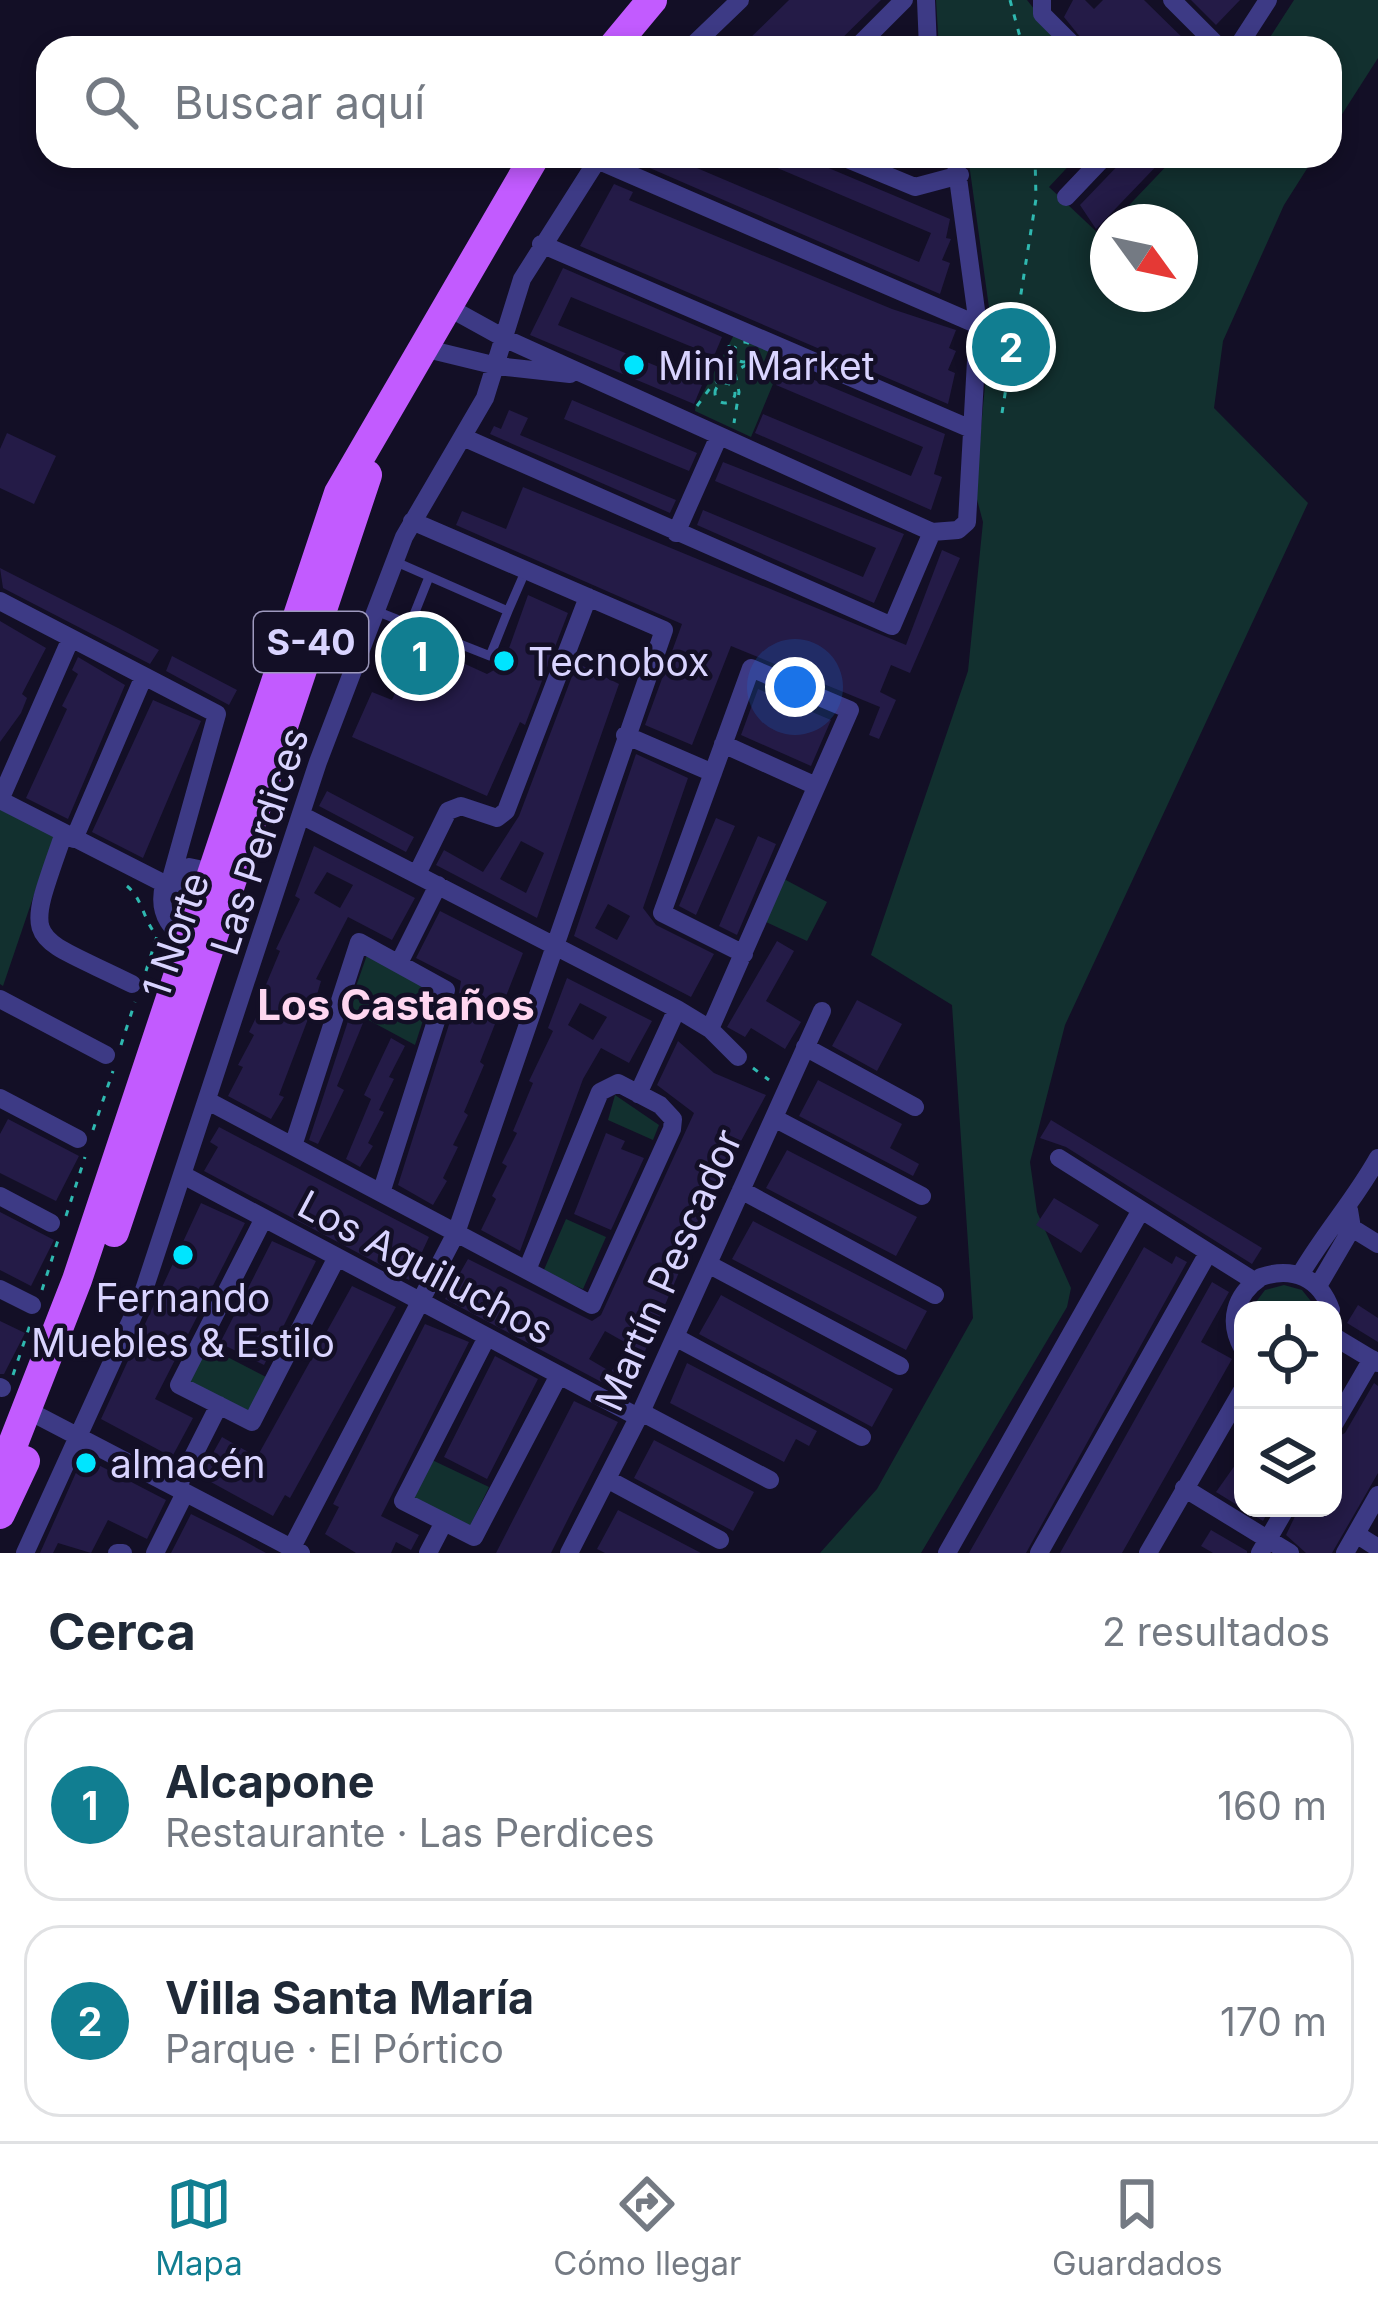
<!DOCTYPE html>
<html lang="es">
<head>
<meta charset="utf-8">
<style>
  :root { --surface:#fff; --page:#f6f6f7; --text:#1f2937; --muted:#747a83; --line:#e0e1e3; --accent:#117e91 }
  body { margin:0; font-family:Inter,sans-serif; background:var(--page); color:var(--text) }
  .controls { position:absolute; right:36px; bottom:36px; display:grid; overflow:hidden; border-radius:24px; box-shadow:0 6px 18px #0003 }
  .controls button { width:108px; height:108px; display:grid; place-items:center; padding:0; border:0; border-bottom:3px solid var(--line); background:var(--surface); color:var(--text); font:60px sans-serif }
  .compass { position:absolute; left:1090px; top:204px; width:108px; height:108px; border-radius:50%; background:var(--surface); box-shadow:0 6px 18px #0003; rotate:123deg }
  .you { position:absolute; left:795px; top:687px; width:42px; height:42px; margin:-30px; border:9px solid #fff; border-radius:50%; background:#1a73e8; box-shadow:0 0 0 18px #1a73e833 }
  .badge { display:grid; place-items:center; width:78px; height:78px; border-radius:50%; background:var(--accent); color:#fff; font-size:39px; font-weight:700 }
  .pin { position:absolute; translate:-50% -50%; border:6px solid #fff; box-shadow:0 3px 12px #0006 }
  .list { margin:0; padding:0; list-style:none }
  h2 { display:flex; justify-content:space-between; align-items:center; height:156px; margin:0; padding:0 48px; font-size:51px }
  h2 small { font-size:39px; font-weight:400; color:var(--muted) }
  .list li { display:grid; grid-template-columns:78px 1fr auto; gap:36px; align-items:center; box-sizing:border-box; height:192px; margin:0 24px 24px; padding:0 24px; border:3px solid var(--line); border-radius:36px }
  .list b { display:block; font-size:45px; white-space:nowrap }
  .list p { margin:0; font-size:39px; white-space:nowrap; color:var(--muted) }
  .list em { font-size:39px; font-style:normal; color:var(--muted) }
  .icon { flex:none; width:66px; height:66px; fill:none; stroke:currentColor; stroke-width:2; stroke-linecap:round; stroke-linejoin:round }
  .map { position:relative; flex:none; width:1378px; height:1553px; overflow:hidden }
  .search { position:absolute; background:var(--surface); box-shadow:0 6px 18px #0003; left:36px; right:36px; top:36px; height:132px; display:flex; align-items:center; gap:30px; box-sizing:border-box; padding:0 42px; border-radius:36px; color:var(--muted); font-size:45px }
  .sheet { height:588px; background:var(--surface) }
  nav { display:flex; justify-content:space-around; align-items:center; box-sizing:border-box; height:168px; border-top:3px solid var(--line); background:var(--surface); font-size:33px; color:var(--muted) }
  nav a { display:grid; justify-items:center; gap:6px }
  nav .on { color:var(--accent) }
  .map>svg:first-child { display:block }
</style>
</head>
<body>
<div class="map">
<svg width="1378" height="1553" viewBox="0 0 1378 1553">
  <rect width="100%" height="100%" fill="#130f26"/>
  <!-- green -->
  <path fill="#12302f" d="M 936,0 L 1027,0 L 1065,48 L 939,48 Z
    M 1294,0 L 1378,0 L 1378,58 L 1330,133 L 1330,48 L 1263,48 Z
    M 968,156 L 1078,156 L 1049,187 L 1100,235 L 1108,227 L 1108,294 L 1180,294 L 1180,222 L 1113,222 L 1176,156 L 1315,156 L 1284,205 L 1223,341 L 1214,408 L 1308,503 L 1065,1025 L 1030,1162 L 1037,1212 L 1071,1288 L 1067,1307 L 921,1553 L 820,1553 L 877,1489 L 973,1318 L 952,1005 L 871,955 L 968,671 L 983,522 L 975,492 L 991,322 Z
    M 735,333 L 785,355 L 751,437 L 695,411 L 697,393 L 696,406 Z
    M 0,806 L 55,833 L 3,986 L 0,984 Z
    M 784,879 L 827,902 L 807,941 L 766,922 Z
    M 367,955 L 433,990 L 415,1045 L 348,1009 Z
    M 615,1095 L 659,1125 L 653,1140 L 608,1120 Z
    M 566,1219 L 606,1237 L 583,1289 L 543,1272 Z
    M 1284,1285 L 1302,1290 L 1318,1310 L 1250,1310 L 1265,1290 Z
    M 206,1346 L 268,1378 L 249,1413 L 187,1382 Z
    M 430,1459 L 489,1487 L 469,1528 L 410,1500 Z"/>
  <!-- building -->
  <path fill="#241b47" fill-rule="evenodd" d="M 789,0 L 881,0 L 832,48 L 740,48 Z
    M 1073,0 L 1085,0 L 1094,9 L 1103,0 L 1144,0 L 1193,48 L 1089,48 L 1064,17 Z
    M 1191,0 L 1240,0 L 1216,25 Z
    M 622,156 L 678,160 L 919,262 L 931,233 L 749,156 L 800,156 L 950,219 L 946,238 L 951,239 L 942,260 L 950,263 L 940,294 Z
    M 1127,156 L 1166,156 L 1096,229 L 1080,205 Z
    M 614,184 L 633,192 L 629,200 L 892,309 L 956,330 L 949,348 L 956,351 L 948,370 L 955,373 L 948,404 L 580,246 Z
    M 563,268 L 722,337 L 714,356 L 571,297 L 558,325 L 702,385 L 694,404 L 530,335 Z
    M 783,367 L 945,434 L 934,474 L 942,477 L 931,510 L 755,433 L 763,414 L 911,476 L 923,447 L 776,385 Z
    M 572,400 L 697,453 L 689,471 L 564,419 Z
    M 509,410 L 528,418 L 520,435 L 676,500 L 670,513 L 490,434 L 494,426 L 501,429 Z
    M 7,433 L 56,456 L 34,504 L 0,488 L 0,449 Z
    M 723,462 L 904,534 L 874,603 L 697,525 L 703,510 L 863,577 L 876,548 L 715,481 Z
    M 523,487 L 906,645 L 942,550 L 960,558 L 910,673 L 891,665 L 880,692 L 896,700 L 879,739 L 869,735 L 880,707 L 731,646 L 692,745 L 645,725 L 682,624 L 456,525 L 462,511 L 506,529 Z
    M 0,568 L 120,629 L 159,650 L 150,664 L 3,588 Z
    M 528,595 L 568,613 L 525,725 L 520,722 L 487,796 L 352,737 L 372,692 L 392,700 L 417,642 L 487,674 L 503,665 Z
    M 0,621 L 46,648 L 22,694 L 27,698 L 21,713 L 0,742 Z
    M 172,656 L 237,690 L 229,705 L 166,671 Z
    M 78,657 L 125,685 L 68,819 L 26,798 L 67,709 L 62,706 L 78,674 L 72,670 Z
    M 577,663 L 619,684 L 537,918 L 436,865 L 444,850 L 483,872 L 519,816 ZM 521,841 L 544,853 L 526,893 L 500,879 Z
    M 758,689 L 831,720 L 811,766 L 741,735 Z
    M 153,700 L 201,721 L 143,858 L 92,832 Z
    M 636,754 L 688,778 L 643,908 L 656,925 L 714,954 L 691,997 L 574,936 ZM 608,904 L 630,916 L 617,940 L 595,928 Z
    M 327,791 L 414,837 L 406,852 L 319,806 Z
    M 716,818 L 735,826 L 696,915 L 679,906 Z
    M 758,836 L 776,844 L 737,935 L 719,926 Z
    M 314,846 L 415,898 L 392,940 L 348,917 L 316,979 L 321,981 L 316,998 L 279,1095 L 284,1097 L 271,1119 L 228,1096 L 243,1067 L 238,1065 L 254,1035 L 249,1032 L 264,1001 L 260,999 L 280,951 L 276,949 L 300,899 L 295,896 ZM 327,872 L 353,885 L 340,908 L 314,893 Z
    M 440,911 L 523,953 L 480,1062 L 484,1065 L 464,1112 L 468,1115 L 453,1145 L 458,1147 L 443,1178 L 447,1181 L 433,1205 L 398,1185 L 459,993 L 461,981 L 416,958 Z
    M 777,941 L 794,951 L 766,1001 L 801,1022 L 785,1049 L 751,1028 L 745,1037 L 727,1027 Z
    M 567,978 L 652,1021 L 629,1063 L 601,1048 L 583,1079 L 520,1251 L 481,1230 L 496,1199 L 492,1196 L 507,1166 L 502,1163 L 517,1133 L 513,1131 L 533,1083 L 529,1081 L 553,1031 L 548,1028 ZM 580,1003 L 607,1017 L 593,1040 L 568,1025 Z
    M 857,1000 L 902,1024 L 877,1071 L 832,1046 Z
    M 350,1015 L 363,1023 L 337,1086 L 344,1090 L 318,1144 L 309,1140 Z
    M 391,1038 L 405,1046 L 389,1077 L 394,1079 L 379,1110 L 384,1112 L 368,1143 L 373,1146 L 360,1167 L 346,1159 L 371,1099 L 364,1095 Z
    M 678,1041 L 714,1073 L 766,1095 L 716,1187 L 626,1395 L 445,1299 L 468,1259 L 592,1321 L 601,1315 L 694,1113 L 657,1085 ZM 605,1331 L 628,1344 L 611,1372 L 589,1359 Z
    M 818,1080 L 902,1124 L 890,1148 L 919,1164 L 913,1176 L 799,1116 Z
    M 8,1119 L 79,1156 L 56,1201 L 0,1173 L 0,1134 Z
    M 1051,1120 L 1262,1248 L 1252,1264 L 1066,1147 L 1040,1138 Z
    M 219,1127 L 429,1237 L 409,1280 L 204,1171 L 218,1147 L 210,1142 Z
    M 606,1133 L 625,1141 L 621,1149 L 644,1158 L 611,1230 L 574,1214 Z
    M 787,1150 L 917,1217 L 896,1256 L 766,1188 Z
    M 1054,1198 L 1099,1225 L 1081,1253 L 1036,1225 Z
    M 201,1203 L 245,1223 L 155,1399 L 193,1418 L 172,1457 L 101,1419 Z
    M 0,1212 L 54,1240 L 31,1286 L 0,1270 Z
    M 753,1221 L 927,1311 L 906,1350 L 732,1259 Z
    M 272,1241 L 316,1261 L 264,1365 L 220,1343 Z
    M 1144,1247 L 1172,1264 L 1176,1256 L 1187,1262 L 1026,1553 L 969,1553 Z
    M 1212,1282 L 1229,1292 L 1201,1342 L 1232,1359 L 1122,1553 L 1060,1553 Z
    M 352,1286 L 396,1307 L 290,1498 L 285,1495 L 273,1516 L 200,1476 L 222,1437 L 257,1457 Z
    M 721,1295 L 893,1389 L 872,1427 L 699,1334 Z
    M 1358,1305 L 1378,1318 L 1378,1342 L 1347,1323 Z
    M 0,1321 L 25,1333 L 4,1374 L 0,1374 Z
    M 425,1324 L 469,1342 L 381,1516 L 419,1535 L 411,1550 L 396,1542 L 391,1553 L 356,1553 L 325,1534 L 339,1507 L 333,1504 Z
    M 495,1356 L 538,1379 L 487,1479 L 444,1457 Z
    M 687,1363 L 817,1431 L 809,1446 L 796,1439 L 784,1462 L 670,1403 Z
    M 1374,1383 L 1378,1386 L 1378,1473 L 1332,1553 L 1306,1553 L 1286,1535 L 1299,1508 L 1333,1508 L 1333,1439 L 1345,1433 Z
    M 574,1401 L 618,1422 L 571,1513 L 551,1553 L 496,1553 Z
    M 654,1440 L 754,1492 L 733,1531 L 634,1478 Z
    M 1243,1454 L 1243,1508 L 1270,1508 L 1263,1521 L 1216,1492 Z
    M 83,1457 L 166,1500 L 147,1539 L 108,1520 L 91,1553 L 58,1543 L 53,1553 L 40,1553 Z
    M 618,1510 L 657,1530 L 701,1553 L 605,1553 L 597,1549 Z
    M 191,1514 L 237,1537 L 266,1553 L 171,1553 Z
    M 1211,1530 L 1247,1551 L 1247,1553 L 1213,1553 L 1201,1546 Z"/>
  <g fill="none" stroke-linecap="round" stroke-linejoin="round">
    <!-- path -->
    <path stroke="#2fb8b0" stroke-width="3" stroke-dasharray="6 9" stroke-linecap="butt" d="M 1010,0 L 1023,48
      M734 352a10 10 0 1 1 20 0a10 10 0 1 1-20 0Z
      M 729,345 L 739,392 L 734,423
      M715 393a10 10 0 1 1 20 0a10 10 0 1 1-20 0Z
      M 697,406 L 713,384 L 758,358
      M 1002,413 L 1036,199 L 1035,156
      M 127,886 C 143,899 143,920 157,936 L 146,971
      M 121,1045 L 135,1002
      M 753,1068 L 769,1080
      M 93,1130 L 113,1071
      M 66,1216 L 85,1157
      M 42,1290 L 59,1237
      M 13,1375 L 31,1322"/>
    <!-- lane -->
    <path stroke="#3d3a85" stroke-width="9" d="M 376,611 L 490,656 L 508,611 L 394,561
      M 508,611 L 525,572
      M 411,622 L 429,577"/>
    <!-- street -->
    <path stroke="#3d3a85" stroke-width="18" d="M 926,0 L 928,48
      M 1042,0 L 1042,14 L 1076,48
      M 1172,0 L 1220,48
      M 690,48 L 740,0
      M 856,48 L 904,0
      M 1237,48 L 1268,0
      M 840,156 L 915,187 L 960,175
      M 597,160 L 978,325
      M 1066,197 L 1105,156
      M 541,244 L 971,429
      M 446,306 L 504,338 L 932,532
      M 423,348 L 497,366 L 570,374
      M 465,438 L 892,626 L 932,532
      M 932,532 L 958,530 L 967,522 L 978,325 L 955,156
      M 676,533 L 719,436
      M 0,601 L 217,714 L 172,875
      M 625,735 L 713,773
      M 723,744 L 816,786
      M 0,800 L 210,907
      M 0,800 L 71,638
      M 301,815 L 677,1009 L 710,1029 L 738,1057
      M 64,833 C 23,949 25,931 132,984
      M 74,839 L 144,676
      M 417,874 L 448,811 L 461,806 L 497,818 L 506,811 L 588,597
      M 188,940 C 167,927 158,910 164,885 L 189,867 L 213,872
      M 399,963 L 438,885
      M 0,999 L 106,1055
      M 710,1029 C 757,923 803,816 850,710 L 751,668 L 662,913 L 744,954
      M 805,1047 L 915,1107
      M 638,1094 L 677,1009
      M 0,1098 L 78,1139
      M 208,1101 L 592,1305 L 672,1129 L 673,1119 L 660,1105 L 618,1083 L 600,1092 L 527,1270
      M 774,1118 L 922,1196
      M 293,1146 L 359,942 L 446,990 L 381,1193
      M 1059,1158 L 1254,1281
      M 183,1175 L 638,1417
      M 741,1190 L 935,1295
      M 0,1196 L 51,1223
      M 264,1218 L 179,1385 L 252,1422 L 337,1257
      M 1352,1228 L 1378,1244
      M 708,1264 L 900,1366
      M 1300,1275 C 1325,1232 1354,1201 1378,1158
      M 1318,1286 L 1352,1228 L 1349,1210
      M 0,1289 L 32,1305
      M 1333,1336 L 1378,1363
      M 487,1337 L 403,1501 L 474,1537 L 559,1375
      M 675,1337 L 862,1437
      M 1243,1349 C 1227,1321 1235,1295 1261,1277 C 1293,1266 1320,1278 1331,1310
      M 0,1387 L 2,1388
      M 29,1411 L 301,1553
      M 641,1412 L 770,1480
      M 1333,1426 L 1372,1359
      M 607,1479 L 720,1540
      M 177,1488 L 219,1405
      M 1184,1488 L 1290,1553
      M 1356,1534 L 1378,1548
      M 25,1553 L 142,1296 L 318,762 L 404,537 L 485,398 L 522,279 L 600,156
      M 117,1553 L 123,1553
      M 155,1553 L 185,1493
      M 289,1553 L 456,1233 L 664,630 L 412,521
      M 428,1553 L 444,1522
      M 569,1553 L 641,1412 L 822,1011
      M 947,1553 L 1141,1210
      M 1039,1553 L 1208,1253
      M 1148,1553 L 1243,1389
      M 1260,1553 L 1286,1508
      M 1345,1553 L 1378,1495"/>
    <!-- primary -->
    <path stroke="#c25bff" stroke-width="30" d="M 612,48 L 652,0
      M 114,1232 L 367,475
      M 0,1477 L 77,1280 L 339,493 L 535,156
      M 0,1514 L 25,1461"/>
  </g>
  <!-- markers -->
  <g fill="#00e5ff" stroke="#130f26" stroke-width="4.5">
    <circle cx="634" cy="365" r="12"/>
    <circle cx="504" cy="661" r="12"/>
    <circle cx="183" cy="1255" r="12"/>
    <circle cx="86" cy="1463" r="12"/>
  </g>
  <g text-anchor="middle" dominant-baseline="central" stroke-width="9" stroke-linejoin="round" paint-order="stroke">
    <!-- shield labels -->
    <rect fill="#130f26" stroke="#9e99be" stroke-width="3" x="254" y="612" width="114" height="60" rx="9"/>
    <g font-size="36" font-weight="bold" fill="#d9d4ff">
      <text x="311" y="642">S-40</text>
    </g>
    <!-- poi labels -->
    <g font-size="39" fill="#d9d4ff" stroke="#130f26" text-anchor="start">
      <text x="658" y="365">Mini Market</text>
      <text x="528" y="661">Tecnobox</text>
      <text x="183" y="1297" text-anchor="middle">Fernando<tspan x="183" dy="45">Muebles &amp; Estilo</tspan></text>
      <text x="110" y="1463">almacén</text>
    </g>
    <!-- street labels -->
    <g font-size="39" fill="#d9d4ff" stroke="#130f26">
      <text transform="translate(259 841) rotate(-72)">Las Perdices</text>
      <text transform="translate(175 935) rotate(-71)">1 Norte</text>
      <text transform="translate(426 1267) rotate(28)">Los Aguiluchos</text>
      <text transform="translate(668 1270) rotate(-66)">Martín Pescador</text>
    </g>
    <!-- neighbourhood labels -->
    <g font-size="42" font-weight="bold" fill="#ffd6f0" stroke="#130f26">
      <text x="396" y="1004">Los Castaños</text>
    </g>
  </g>
</svg>
<div class="controls">
<button><svg class="icon" aria-label="locate" viewBox="0 0 24 24"><circle cx="12" cy="12" r="6"/><path d="M12 2v4M12 18v4M2 12h4M18 12h4"/></svg></button>
<button><svg class="icon" aria-label="layers" viewBox="0 0 24 24"><path d="M12 4l9 5-9 5-9-5zM3 14l9 5 9-5"/></svg></button>
</div>
<svg class="compass" viewBox="-18 -18 36 36"><path d="M0-13l5 13h-10z" fill="#e53935"/><path d="M0 13l5-13h-10z" fill="#747a83"/></svg>
<div class="you"></div>
<div class="pin badge" style="left:420px;top:656px">1</div>
<div class="pin badge" style="left:1011px;top:347px">2</div>
<div class="search"><svg class="icon" aria-label="search" viewBox="0 0 24 24"><circle cx="10" cy="10" r="6"/><path d="M15 15l6 6"/></svg>Buscar aquí</div>
</div>
<section class="sheet">
<h2>Cerca<small>2 resultados</small></h2>
<ul class="list">
<li><span class="badge">1</span><div><b>Alcapone</b><p>Restaurante · Las Perdices</p></div><em>160 m</em></li>
<li><span class="badge">2</span><div><b>Villa Santa María</b><p>Parque · El Pórtico</p></div><em>170 m</em></li>
</ul>
</section>
<nav>
<a class="on"><svg class="icon" aria-label="map" viewBox="0 0 24 24"><path d="M3 6l6-2 6 2 6-2v14l-6 2-6-2-6 2zM9 4v14M15 6v14"/></svg>Mapa</a>
<a><svg class="icon" aria-label="directions" viewBox="0 0 24 24"><path d="M12 3l9 9-9 9-9-9zM9 14v-3h6M13 9l2 2-2 2"/></svg>Cómo llegar</a>
<a><svg class="icon" aria-label="saved" viewBox="0 0 24 24"><path d="M7 4h10v16l-5-4-5 4z"/></svg>Guardados</a>
</nav>
</body>
</html>
